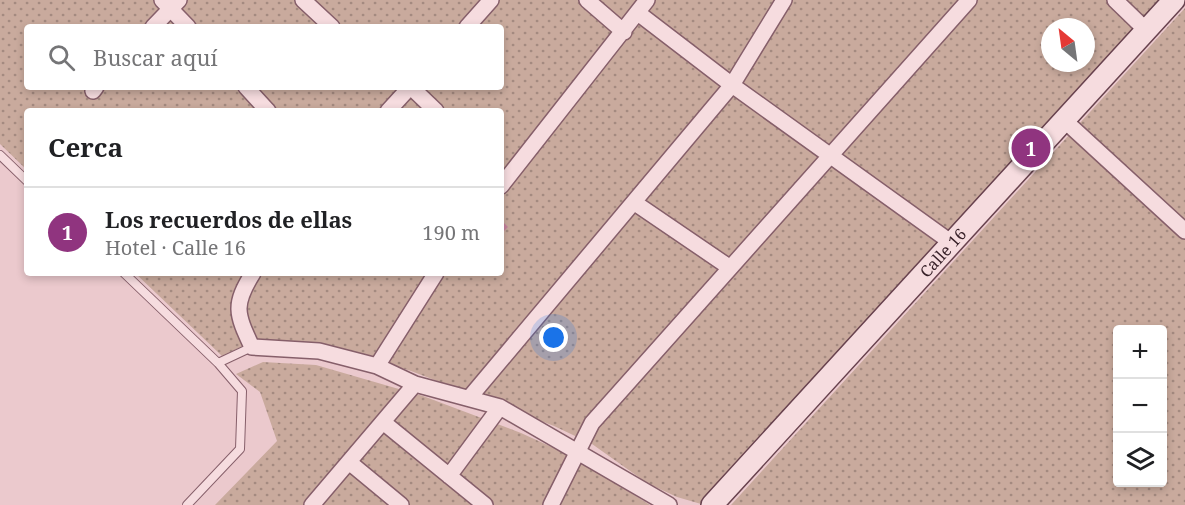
<!DOCTYPE html>
<html lang="es">
<head>
<meta charset="utf-8">
<style>
  :root { --surface:#fff; --page:#f2f2f2; --text:#202124; --muted:#757577; --line:#e0e0e0; --accent:#90347f }
  body { margin:0; font-family:"Noto Serif",serif; background:var(--page); color:var(--text) }
  .controls { position:absolute; right:18px; bottom:18px; display:grid; overflow:hidden; border-radius:6px; box-shadow:0 3px 9px #0003 }
  .controls button { width:54px; height:54px; display:grid; place-items:center; padding:0; border:0; border-bottom:2px solid var(--line); background:var(--surface); color:var(--text); font:30px sans-serif }
  .compass { position:absolute; left:1041px; top:18px; width:54px; height:54px; border-radius:50%; background:var(--surface); box-shadow:0 3px 9px #0003; rotate:331deg }
  .you { position:absolute; left:554px; top:338px; width:21px; height:21px; margin:-15px; border:4px solid #fff; border-radius:50%; background:#1a73e8; box-shadow:0 0 0 9px #1a73e833 }
  .badge { display:grid; place-items:center; width:39px; height:39px; border-radius:50%; background:var(--accent); color:#fff; font-size:20px; font-weight:700 }
  .pin { position:absolute; translate:-50% -50%; border:3px solid #fff; box-shadow:0 2px 6px #0006 }
  .list { margin:0; padding:0; list-style:none }
  h2 { display:flex; justify-content:space-between; align-items:center; height:78px; margin:0; padding:0 24px; font-size:26px }
  h2 small { font-size:20px; font-weight:400; color:var(--muted) }
  .list li { display:grid; grid-template-columns:39px 1fr auto; gap:18px; align-items:center; box-sizing:border-box; height:90px; padding:0 24px; border-top:2px solid var(--line) }
  .list b { display:block; font-size:22px; white-space:nowrap }
  .list p { margin:0; font-size:20px; white-space:nowrap; color:var(--muted) }
  .list em { font-size:20px; font-style:normal; color:var(--muted) }
  .icon { flex:none; width:33px; height:33px; fill:none; stroke:currentColor; stroke-width:2; stroke-linecap:round; stroke-linejoin:round }
  .map { position:relative; flex:none; width:1185px; height:505px; overflow:hidden }
  .search { position:absolute; background:var(--surface); box-shadow:0 3px 9px #0003; left:24px; top:24px; width:480px; height:66px; display:flex; align-items:center; gap:15px; box-sizing:border-box; padding:0 21px; border-radius:6px; color:var(--muted); font-size:22px }
  .panel { position:absolute; background:var(--surface); box-shadow:0 3px 9px #0003; left:24px; top:108px; width:480px; height:168px; border-radius:6px }
  .map>svg:first-child { display:block }
</style>
</head>
<body>
<div class="map">
<svg width="1185" height="505" viewBox="0 0 1185 505">
  <defs>
    <pattern id="grass-dots" width="8" height="8" patternUnits="userSpaceOnUse" patternTransform="scale(1.5)"><rect width="8" height="8" fill="#c9aa9d"/><path d="M2 2h.1M6 6h.1" fill="none" stroke="#a48a80" stroke-width="1.8" stroke-linecap="round"/></pattern>
  </defs>
  <rect width="100%" height="100%" fill="#ebc9cd"/>
  <!-- grass -->
  <path fill="url(#grass-dots)" fill-rule="evenodd" d="M 0,0 L 1163,0 L 701,504 L 677,497 L 647,483 L 592,444 L 554,426 L 411,371 L 318,343 L 267,341 L 247,344 L 222,356 L 135,273 L 501,273 L 501,111 L 27,111 L 27,170 L 0,144 ZM 27,27 L 501,27 L 501,87 L 27,87 ZM 1050,27 L 1086,27 L 1086,63 L 1050,63 Z
    M 1185,8 L 1185,505 L 731,505 ZM 1118,330 L 1162,330 L 1162,482 L 1118,482 Z
    M 263,362 L 316,365 L 423,396 L 521,433 L 576,458 L 650,505 L 215,505 L 277,441 L 260,392 L 236,374 Z"/>
  <!-- building -->
  <path fill="#c6829d" d="M 501,220 L 508,227 L 501,234 Z"/>
  <g fill="none" stroke-linecap="round" stroke-linejoin="round">
    <defs>
      <path id="lane" d="M 0,155 L 27,181
        M 124,273 L 218,363 L 242,391 L 240,449 L 187,505
        M 218,363 L 252,347"/>
      <path id="street" d="M 162,0 L 188,27
        M 303,0 L 332,27
        M 587,0 L 624,32
        M 1115,0 L 1146,30
        M 638,13 L 732,85 L 952,243
        M 153,27 L 179,0
        M 467,27 L 491,0
        M 246,87 L 268,111
        M 411,87 L 436,111
        M 93,91 L 96,87
        M 388,111 L 410,87
        M 1064,120 L 1185,231
        M 501,186 L 647,0
        M 635,203 L 729,267
        M 253,273 C 233,305 236,313 252,347 L 319,351 L 377,366 L 415,384 L 500,407 L 669,505
        M 377,366 L 436,273
        M 470,397 L 732,85 L 784,0
        M 383,422 L 485,505
        M 349,462 L 401,505
        M 449,476 L 500,407
        M 312,505 L 415,384
        M 551,505 L 592,423 L 969,0"/>
      <g id="secondary">
        <path id="s1" d="M 712,505 L 1174,0"/>
      </g>
    </defs>
    <!-- lane casing -->
    <use href="#lane" stroke="#865f6a" stroke-width="10"/>
    <!-- street casing -->
    <use href="#street" stroke="#865f6a" stroke-width="18"/>
    <!-- secondary casing -->
    <use href="#secondary" stroke="#68424e" stroke-width="24"/>
    <!-- lane -->
    <use href="#lane" stroke="#f6dcdf" stroke-width="8"/>
    <!-- street -->
    <use href="#street" stroke="#f6dcdf" stroke-width="15"/>
    <!-- secondary -->
    <use href="#secondary" stroke="#f6dcdf" stroke-width="21"/>
  </g>
  <g text-anchor="middle" dominant-baseline="central" stroke-width="4.5" stroke-linejoin="round" paint-order="stroke">
    <!-- street labels -->
    <g font-size="16" fill="#382129" stroke="#f3d8db">
      <text stroke="none"><textPath href="#s1" startOffset="342">Calle 16</textPath></text>
    </g>
  </g>
</svg>
<div class="controls">
<button>+</button>
<button>−</button>
<button><svg class="icon" aria-label="layers" viewBox="0 0 24 24"><path d="M12 4l9 5-9 5-9-5zM3 14l9 5 9-5"/></svg></button>
</div>
<svg class="compass" viewBox="-18 -18 36 36"><path d="M0-13l5 13h-10z" fill="#e53935"/><path d="M0 13l5-13h-10z" fill="#757577"/></svg>
<div class="you"></div>
<div class="pin badge" style="left:1031px;top:148px">1</div>
<div class="search"><svg class="icon" aria-label="search" viewBox="0 0 24 24"><circle cx="10" cy="10" r="6"/><path d="M15 15l6 6"/></svg>Buscar aquí</div>
<section class="panel">
<h2>Cerca<small></small></h2>
<ul class="list">
<li><span class="badge">1</span><div><b>Los recuerdos de ellas</b><p>Hotel · Calle 16</p></div><em>190 m</em></li>
</ul>
</section>
</div>
</body>
</html>
